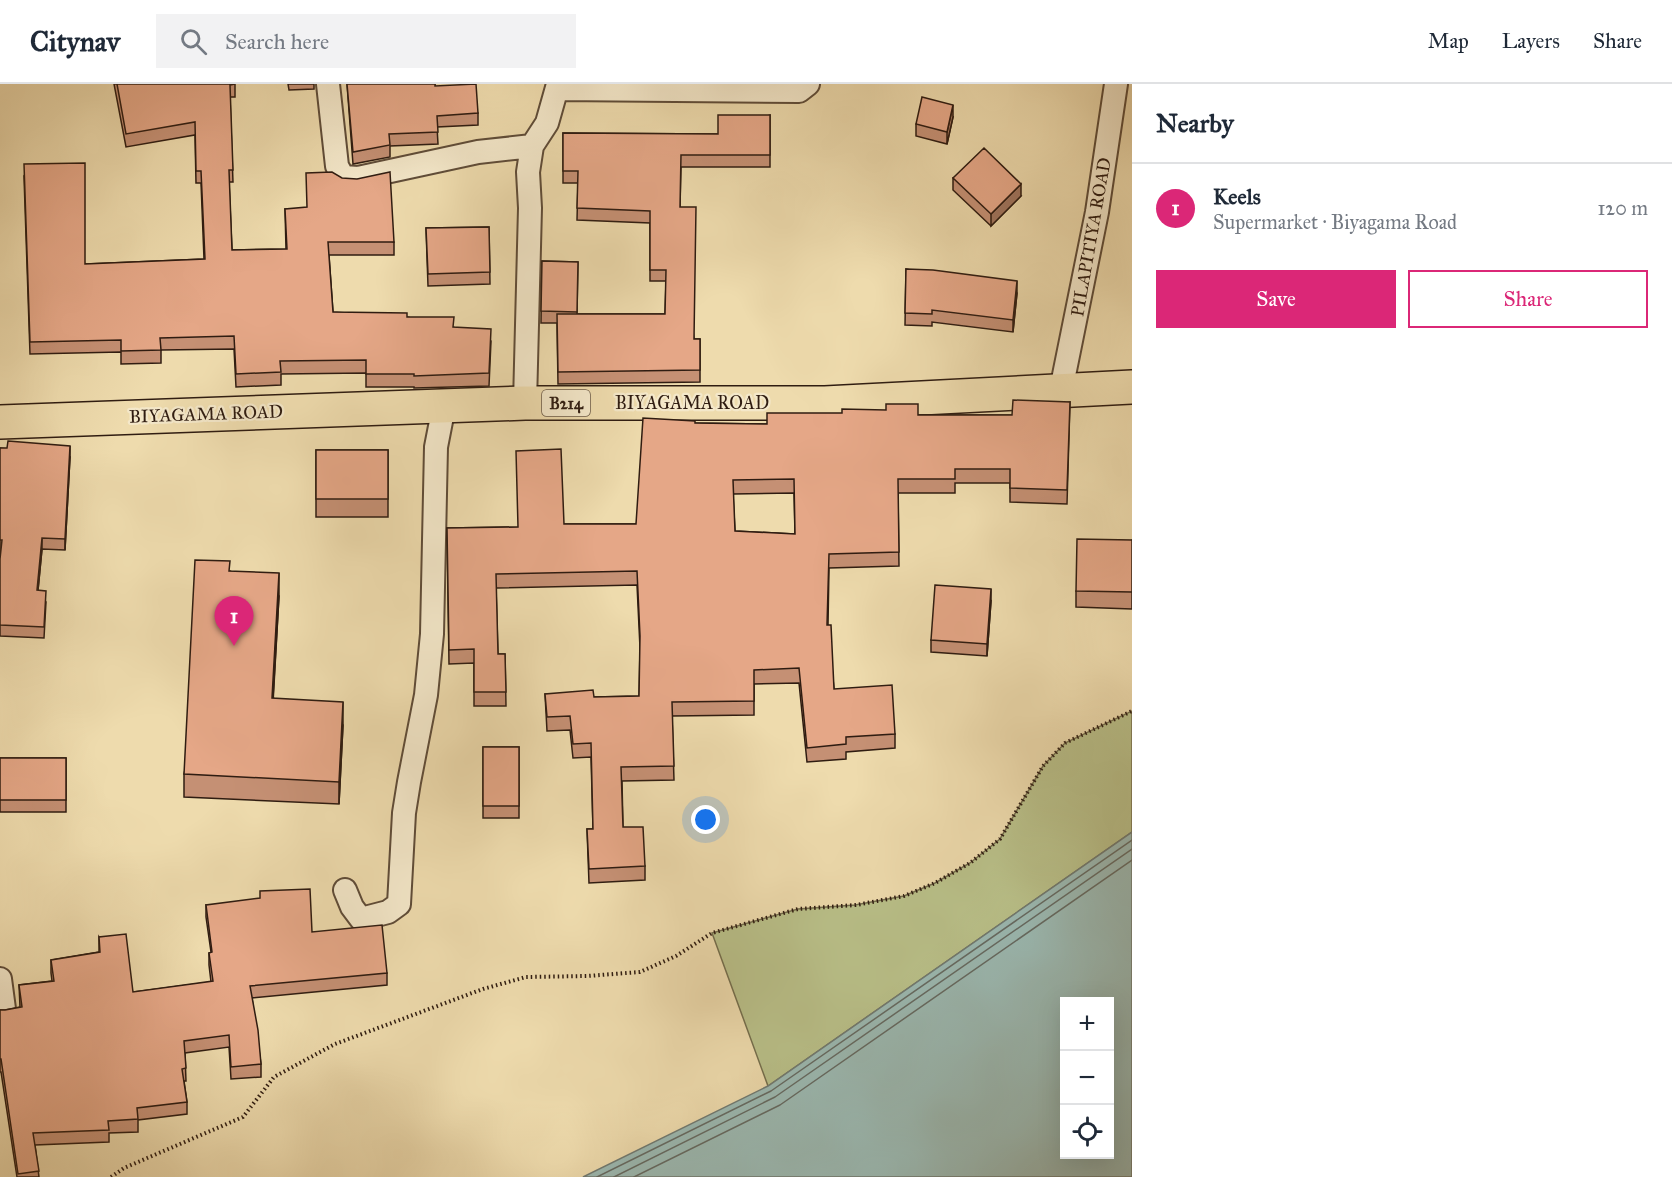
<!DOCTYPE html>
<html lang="en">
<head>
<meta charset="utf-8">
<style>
  :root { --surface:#fff; --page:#f2f2f3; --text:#1f2937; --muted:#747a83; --line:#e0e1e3; --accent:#db2777 }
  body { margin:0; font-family:"IM FELL Great Primer",serif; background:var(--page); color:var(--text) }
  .controls { position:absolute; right:18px; bottom:18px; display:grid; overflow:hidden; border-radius:0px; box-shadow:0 6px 24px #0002 }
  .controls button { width:54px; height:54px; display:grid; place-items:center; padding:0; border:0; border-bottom:2px solid var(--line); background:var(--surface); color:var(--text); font:30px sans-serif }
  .you { position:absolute; left:706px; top:736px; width:21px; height:21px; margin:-15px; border:4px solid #fff; border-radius:50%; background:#1a73e8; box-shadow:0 0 0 9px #1a73e833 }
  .badge { display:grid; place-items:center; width:39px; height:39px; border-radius:50%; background:var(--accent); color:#fff; font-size:20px; font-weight:700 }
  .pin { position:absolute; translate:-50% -50px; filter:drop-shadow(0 2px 3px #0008) }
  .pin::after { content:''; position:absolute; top:32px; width:21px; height:18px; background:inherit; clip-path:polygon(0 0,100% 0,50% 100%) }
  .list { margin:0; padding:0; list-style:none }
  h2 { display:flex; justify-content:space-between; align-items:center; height:78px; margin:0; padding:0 24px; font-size:26px }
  h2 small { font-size:20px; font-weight:400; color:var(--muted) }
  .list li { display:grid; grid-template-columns:39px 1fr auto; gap:18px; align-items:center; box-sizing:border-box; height:90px; padding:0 24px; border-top:2px solid var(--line) }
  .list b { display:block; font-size:22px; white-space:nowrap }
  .list p { margin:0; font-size:20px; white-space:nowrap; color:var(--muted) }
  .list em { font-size:20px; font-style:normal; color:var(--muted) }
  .actions { display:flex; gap:12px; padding:18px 24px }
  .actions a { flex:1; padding:14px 0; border:2px solid var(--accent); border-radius:0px; text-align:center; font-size:21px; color:var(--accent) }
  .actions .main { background:var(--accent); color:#fff }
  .icon { flex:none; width:33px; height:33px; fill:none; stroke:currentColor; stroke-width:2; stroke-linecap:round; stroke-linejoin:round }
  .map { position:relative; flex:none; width:1132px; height:1093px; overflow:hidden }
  header { display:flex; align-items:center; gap:36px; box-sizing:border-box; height:84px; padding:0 30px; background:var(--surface); border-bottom:2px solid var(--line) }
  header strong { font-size:28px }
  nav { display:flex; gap:33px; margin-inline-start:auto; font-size:21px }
  .search { width:420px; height:54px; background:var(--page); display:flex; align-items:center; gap:15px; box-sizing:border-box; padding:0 21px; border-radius:0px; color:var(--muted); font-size:22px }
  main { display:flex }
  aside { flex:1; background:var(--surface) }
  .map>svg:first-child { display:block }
</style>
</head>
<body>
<header>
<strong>Citynav</strong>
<div class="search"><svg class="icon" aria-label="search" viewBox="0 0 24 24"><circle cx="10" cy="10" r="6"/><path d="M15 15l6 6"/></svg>Search here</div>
<nav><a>Map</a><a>Layers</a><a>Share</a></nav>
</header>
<main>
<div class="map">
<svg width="1132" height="1093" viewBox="0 0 1132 1093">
  <rect width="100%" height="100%" fill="#eedbad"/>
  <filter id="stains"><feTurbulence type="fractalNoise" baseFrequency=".00333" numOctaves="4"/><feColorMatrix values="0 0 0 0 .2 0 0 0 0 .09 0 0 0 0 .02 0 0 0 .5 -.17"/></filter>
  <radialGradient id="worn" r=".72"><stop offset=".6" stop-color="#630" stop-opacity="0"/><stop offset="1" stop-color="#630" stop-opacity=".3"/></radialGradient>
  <!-- green -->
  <path fill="#b9c089" stroke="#746e4d" stroke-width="1.5" d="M 1132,627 L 1132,748 L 768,1002 L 712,849 L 798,825 L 855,821 L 904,812 L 935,799 L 970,779 L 1000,755 L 1043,682 L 1065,659 Z"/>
  <!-- water -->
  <path fill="#9bb9b2" stroke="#707a72" stroke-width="1.5" fill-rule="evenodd" d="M 1132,748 L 1132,1093 L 583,1093 L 768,1002 ZM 1064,918 L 1110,918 L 1110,1070 L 1064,1070 Z"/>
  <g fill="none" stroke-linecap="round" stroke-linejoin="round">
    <!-- shore -->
    <path stroke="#656a62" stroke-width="1.5" d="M 597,1093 L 771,1007 L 1132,756
      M 614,1093 L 775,1013 L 1132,765
      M 634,1093 L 780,1021 L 1132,776"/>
    <defs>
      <path id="street" d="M 328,0 L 337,82 L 343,93 L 358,94 L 478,68 L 532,62
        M 557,5 L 799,7 L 808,0
        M 1061,306 L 1097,128 L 1116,0
        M 525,319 L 530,124 L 528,88 L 532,62 L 547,39 L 558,0
        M 345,806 L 352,823 L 361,835 L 388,828 L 399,820 L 404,729 L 409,698 L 426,611 L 432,550 L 436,363 L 444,322
        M 0,895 L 4,925"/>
      <path id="primary" d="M 0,338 L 525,319 L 825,319 L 1132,303"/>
    </defs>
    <!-- street casing -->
    <use href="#street" stroke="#5f4c38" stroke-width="26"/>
    <!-- primary casing -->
    <use href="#primary" stroke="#2f1c11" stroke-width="36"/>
    <!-- path -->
    <path stroke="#2f1c11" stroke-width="4" stroke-dasharray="1.5 3" stroke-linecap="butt" d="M 111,1093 L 124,1084 L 243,1033 L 274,993 L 335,960 L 483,905 L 526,893 L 587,892 L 640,888 L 676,872 L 712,849 L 798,825 L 856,821 L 904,812 L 935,799 L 970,779 L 1000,755 L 1043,682 L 1065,659 L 1132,627"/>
    <!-- street -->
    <use href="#street" stroke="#f4e8ca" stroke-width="22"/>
    <!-- primary -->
    <use href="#primary" stroke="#eedbad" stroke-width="33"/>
  </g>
  <!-- wall -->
  <path fill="#c59074" stroke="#2f1c11" stroke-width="1.5" fill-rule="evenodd" d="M 114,0 L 235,0 L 235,13 L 230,13 L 233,98 L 229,98 L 232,166 L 286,165 L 285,125 L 394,158 L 394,171 L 329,171 L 333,228 L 407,233 L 453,243 L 491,257 L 489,302 L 414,304 L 414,303 L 366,303 L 366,289 L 281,290 L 281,301 L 236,303 L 234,265 L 161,266 L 161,279 L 121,280 L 121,268 L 30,270 L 24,93 L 85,180 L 204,175 L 201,99 L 196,99 L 195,51 L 126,63 Z
    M 288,0 L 314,0 L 314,5 L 289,6 Z
    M 347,0 L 435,0 L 435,2 L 478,29 L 478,41 L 437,43 L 438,60 L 390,62 L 390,73 L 353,80 Z
    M 770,31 L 770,83 L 681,83 L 680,123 L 694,255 L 700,255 L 700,298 L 558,300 L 557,239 L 541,239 L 542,177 L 578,178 L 577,230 L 665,230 L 666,197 L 650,197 L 650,139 L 577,136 L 578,99 L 563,99 L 563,49 L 718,50 Z
    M 953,33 L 947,60 L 916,52 L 916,40 Z
    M 953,94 L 1021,112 L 991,142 L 953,106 Z
    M 489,143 L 490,200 L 428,202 L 426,144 Z
    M 906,185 L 1017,209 L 1013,248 L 932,238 L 932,242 L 905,241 Z
    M 1070,318 L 1067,420 L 1010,418 L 1010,399 L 955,399 L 955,409 L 898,409 L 899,482 L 829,484 L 828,541 L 834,605 L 895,650 L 895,664 L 846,668 L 846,675 L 807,678 L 799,599 L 754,600 L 754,631 L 672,632 L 674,696 L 622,697 L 623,743 L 645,782 L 645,796 L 589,799 L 587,745 L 593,745 L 591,673 L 573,674 L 570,646 L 547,647 L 545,610 L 594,613 L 639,612 L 640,564 L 637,501 L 496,504 L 498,570 L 505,570 L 506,622 L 474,622 L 474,579 L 449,580 L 447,444 L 518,443 L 564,440 L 636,440 L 695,339 L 767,340 L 918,331 L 1012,331 ZM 794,409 L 795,450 L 735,447 L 733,410 Z
    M 0,364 L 70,373 L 65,466 L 42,465 L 38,506 L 46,518 L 44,554 L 0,552 L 0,475 L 1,467 L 0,467 Z
    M 316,366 L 388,366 L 388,433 L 316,433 Z
    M 1132,456 L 1132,525 L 1076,523 L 1076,507 Z
    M 230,487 L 279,512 L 273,614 L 343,641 L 339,720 L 184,713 L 184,690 Z
    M 991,517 L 987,572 L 931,568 L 931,556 Z
    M 483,663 L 519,663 L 519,734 L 483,734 Z
    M 0,674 L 66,674 L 66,728 L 0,728 Z
    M 206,821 L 312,848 L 387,889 L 387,901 L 252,914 L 261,980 L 261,993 L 231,995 L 229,963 L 185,969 L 186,997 L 184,997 L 187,1018 L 187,1030 L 138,1036 L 138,1048 L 109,1049 L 109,1058 L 35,1061 L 39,1093 L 17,1093 L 1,988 L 0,988 L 0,926 L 5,926 L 20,923 L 19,901 L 52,897 L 51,889 L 51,876 L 99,868 L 99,853 L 133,908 L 211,898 L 209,881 L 209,869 L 211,868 L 206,833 Z"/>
  <!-- shaded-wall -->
  <path fill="#a0755e" stroke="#2f1c11" stroke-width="1.5" d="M 953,21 L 953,33 L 947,60 L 947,48 Z
    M 1021,100 L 1021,112 L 991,142 L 991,130 Z
    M 1017,197 L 1017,209 L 1013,248 L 1013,236 Z
    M 70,362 L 70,373 L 65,466 L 65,455 Z
    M 42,454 L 42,465 L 37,517 L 37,506 Z
    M 279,489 L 279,512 L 272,637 L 272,614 Z
    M 991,505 L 991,517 L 987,572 L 987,560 Z
    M 343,618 L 343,641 L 339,720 L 339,698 Z"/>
  <!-- building -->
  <path fill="#e5a787" stroke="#2f1c11" stroke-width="1.5" fill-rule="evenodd" d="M 117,0 L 235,0 L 230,1 L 233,86 L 229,86 L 232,166 L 287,165 L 285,125 L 307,123 L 306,89 L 332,88 L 342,94 L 357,95 L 390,88 L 394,158 L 328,158 L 333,228 L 407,229 L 407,233 L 454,233 L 453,243 L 491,245 L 489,289 L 414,292 L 414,290 L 366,290 L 366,276 L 280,277 L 281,288 L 236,290 L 234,252 L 160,254 L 161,266 L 121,267 L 121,256 L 30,258 L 24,80 L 85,79 L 85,180 L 205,175 L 201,87 L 196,87 L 195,38 L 126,50 Z
    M 347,0 L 435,0 L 435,2 L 476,0 L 478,29 L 437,32 L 438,48 L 389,50 L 390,61 L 353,68 Z
    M 922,13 L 953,21 L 947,48 L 916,40 Z
    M 718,31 L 770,31 L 770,71 L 681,71 L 680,123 L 696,123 L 694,255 L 700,255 L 700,286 L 558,288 L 557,230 L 665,230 L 666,186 L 650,186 L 650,127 L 577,124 L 578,87 L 563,87 L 563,49 L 718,50 Z
    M 984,64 L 1021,100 L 991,130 L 953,94 Z
    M 489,143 L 490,188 L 428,190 L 426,144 Z
    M 542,177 L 578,178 L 577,228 L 541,227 Z
    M 906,185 L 933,186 L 1017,197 L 1013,236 L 932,226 L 932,230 L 905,229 Z
    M 1013,316 L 1070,318 L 1067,406 L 1010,404 L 1010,385 L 955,385 L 955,395 L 898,395 L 899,468 L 829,470 L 827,541 L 831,541 L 834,605 L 892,601 L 895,650 L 846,653 L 846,660 L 807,664 L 799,584 L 754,586 L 754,617 L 672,618 L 674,682 L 621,683 L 623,743 L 643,743 L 645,782 L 589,785 L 587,745 L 593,745 L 591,659 L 573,660 L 570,632 L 547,633 L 545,610 L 593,606 L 594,613 L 639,612 L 640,552 L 637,487 L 496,490 L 498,570 L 505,570 L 506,608 L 474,608 L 474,565 L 449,566 L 447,444 L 518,443 L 516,367 L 561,365 L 564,440 L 636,440 L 643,334 L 695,337 L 695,339 L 767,340 L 767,329 L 842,329 L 842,325 L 886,326 L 886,320 L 918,320 L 918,331 L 1012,331 ZM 794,395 L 795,450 L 735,447 L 733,396 Z
    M 8,357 L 70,362 L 65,455 L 42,454 L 37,506 L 46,507 L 44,543 L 0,541 L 0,475 L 2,456 L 0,456 L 0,364 L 7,364 Z
    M 316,366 L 388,366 L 388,415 L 316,415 Z
    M 1077,455 L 1132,456 L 1132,508 L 1076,507 Z
    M 195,476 L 230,477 L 229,487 L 279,489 L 272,614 L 343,618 L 339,698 L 184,690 Z
    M 935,501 L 991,505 L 987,560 L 931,556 Z
    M 483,663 L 519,663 L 519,722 L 483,722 Z
    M 0,674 L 66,674 L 66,716 L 0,716 Z
    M 310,805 L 312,848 L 382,841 L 387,889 L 250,902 L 258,946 L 261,980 L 231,983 L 229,951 L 184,957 L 186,984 L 182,985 L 187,1018 L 137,1024 L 138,1035 L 108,1037 L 109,1046 L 33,1049 L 39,1087 L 18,1090 L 1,975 L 0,975 L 0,926 L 5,926 L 22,923 L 19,901 L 54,897 L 51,876 L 100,868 L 99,853 L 126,850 L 133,908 L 213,897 L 209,869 L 212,868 L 206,821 L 260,814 L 260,807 Z"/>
  <g text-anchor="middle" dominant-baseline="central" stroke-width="4.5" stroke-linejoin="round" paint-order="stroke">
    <!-- shield labels -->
    <rect fill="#f4e8ca" stroke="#6a5948" stroke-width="1.5" x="542" y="306" width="48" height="26" rx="4.5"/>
    <g font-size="16" font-weight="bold" fill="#2f1c11">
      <text x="566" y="319">B214</text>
    </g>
    <!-- street labels -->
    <g font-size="18" fill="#2f1c11" stroke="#f4e8ca">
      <text transform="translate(1091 153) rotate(-80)">PILAPITIYA ROAD</text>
      <text x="692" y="319">BIYAGAMA ROAD</text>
      <text transform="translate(206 330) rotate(-2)">BIYAGAMA ROAD</text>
    </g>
  </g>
  <rect width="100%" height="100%" filter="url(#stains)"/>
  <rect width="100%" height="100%" fill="url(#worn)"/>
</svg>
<div class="controls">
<button>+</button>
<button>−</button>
<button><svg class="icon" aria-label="locate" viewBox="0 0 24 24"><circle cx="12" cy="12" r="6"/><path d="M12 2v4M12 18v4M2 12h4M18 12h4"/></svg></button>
</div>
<div class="you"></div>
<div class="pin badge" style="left:234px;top:562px">1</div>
</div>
<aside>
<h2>Nearby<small></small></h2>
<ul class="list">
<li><span class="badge">1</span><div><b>Keels</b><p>Supermarket · Biyagama Road</p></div><em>120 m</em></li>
</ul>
<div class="actions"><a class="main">Save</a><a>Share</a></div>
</aside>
</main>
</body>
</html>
